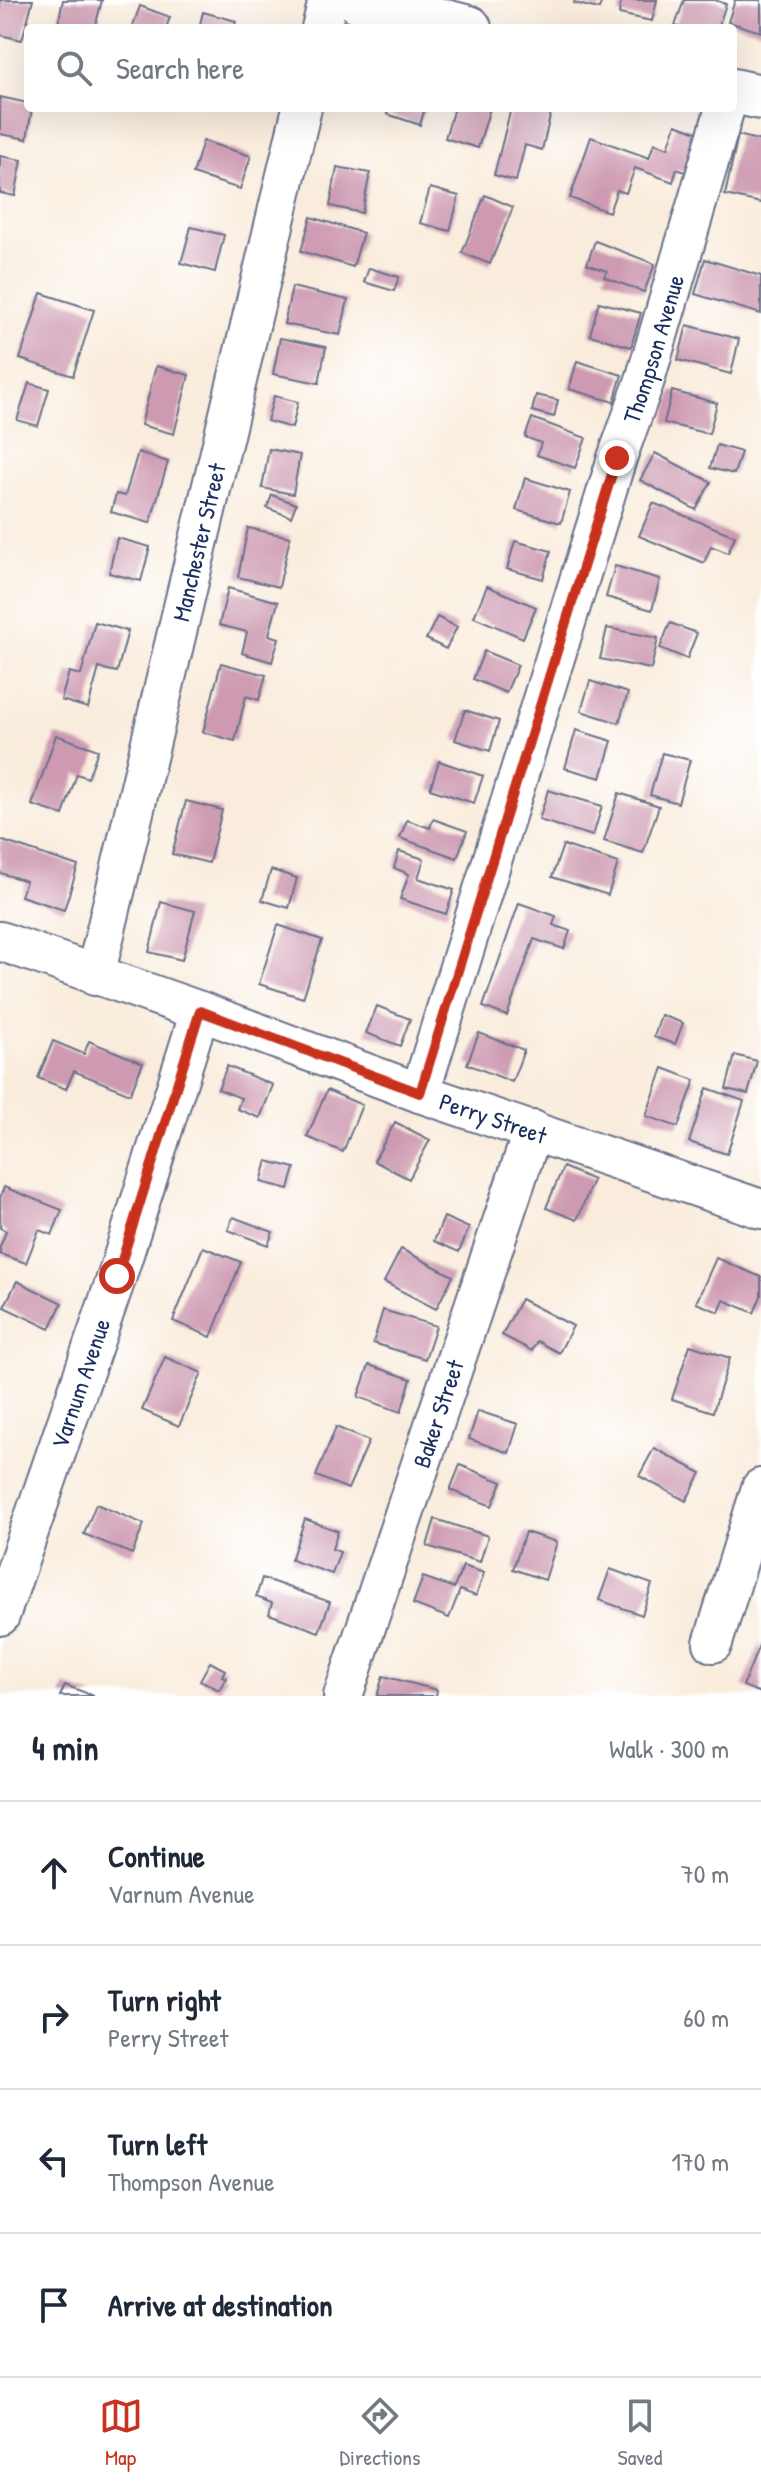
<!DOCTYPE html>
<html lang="en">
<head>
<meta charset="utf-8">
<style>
  :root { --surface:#fff; --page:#f6f6f7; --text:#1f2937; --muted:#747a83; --line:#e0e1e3; --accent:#c8321e }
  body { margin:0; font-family:"Patrick Hand",sans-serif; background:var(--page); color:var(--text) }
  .stop { position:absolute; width:24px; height:24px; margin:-18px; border:6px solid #c8321e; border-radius:50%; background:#fff }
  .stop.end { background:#c8321e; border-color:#fff; box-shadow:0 2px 8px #0008 }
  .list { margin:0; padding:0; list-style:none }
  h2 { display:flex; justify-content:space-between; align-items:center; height:104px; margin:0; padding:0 32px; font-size:34px }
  h2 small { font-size:26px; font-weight:400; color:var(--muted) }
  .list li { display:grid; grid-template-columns:52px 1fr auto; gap:24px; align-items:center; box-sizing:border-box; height:144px; padding:0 32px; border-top:2px solid var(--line) }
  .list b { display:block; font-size:30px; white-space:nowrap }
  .list p { margin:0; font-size:26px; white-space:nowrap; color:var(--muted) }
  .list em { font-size:26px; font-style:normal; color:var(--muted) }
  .icon { flex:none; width:44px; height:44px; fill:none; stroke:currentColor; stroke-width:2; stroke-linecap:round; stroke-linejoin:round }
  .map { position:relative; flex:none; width:761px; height:1696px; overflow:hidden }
  .search { position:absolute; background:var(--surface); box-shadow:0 8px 32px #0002; left:24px; right:24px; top:24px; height:88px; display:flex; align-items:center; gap:20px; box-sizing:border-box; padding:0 28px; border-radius:8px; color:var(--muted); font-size:30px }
  .sheet { height:680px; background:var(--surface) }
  nav { display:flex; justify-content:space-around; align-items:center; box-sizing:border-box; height:112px; border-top:2px solid var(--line); background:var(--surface); font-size:22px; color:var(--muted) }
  nav a { display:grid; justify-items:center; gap:4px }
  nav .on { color:var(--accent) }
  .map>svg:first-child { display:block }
</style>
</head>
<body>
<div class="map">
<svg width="761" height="1696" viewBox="0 0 761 1696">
  <rect width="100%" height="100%" fill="#fff"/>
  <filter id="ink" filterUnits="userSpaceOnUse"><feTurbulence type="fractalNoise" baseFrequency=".0125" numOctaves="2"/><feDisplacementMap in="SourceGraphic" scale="16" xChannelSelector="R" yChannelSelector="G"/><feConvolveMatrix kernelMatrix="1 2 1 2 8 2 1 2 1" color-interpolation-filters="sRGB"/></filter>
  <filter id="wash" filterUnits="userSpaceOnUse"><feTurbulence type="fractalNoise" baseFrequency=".006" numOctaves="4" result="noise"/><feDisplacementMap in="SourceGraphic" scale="32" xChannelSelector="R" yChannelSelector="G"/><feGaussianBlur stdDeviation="1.8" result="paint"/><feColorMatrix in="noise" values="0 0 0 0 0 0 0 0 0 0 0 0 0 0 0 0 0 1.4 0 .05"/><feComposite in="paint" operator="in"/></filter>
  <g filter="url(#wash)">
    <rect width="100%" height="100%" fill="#f9ecdc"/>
    <g id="blocks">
      <!-- building -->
      <path fill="#cd9ab1" d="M 0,0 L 33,0 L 22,40 L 0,35 Z
        M 63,0 L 102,0 L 95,28 L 57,28 Z
        M 575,0 L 602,0 L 599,9 L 574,3 Z
        M 621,0 L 657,0 L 652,21 L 619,14 Z
        M 684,0 L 715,0 L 726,4 L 718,28 L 682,28 L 675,26 Z
        M 735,0 L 761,0 L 761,32 L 728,22 Z
        M 140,6 L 170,17 L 166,28 L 132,28 Z
        M 203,12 L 236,21 L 234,28 L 199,28 Z
        M 0,97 L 28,103 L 28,108 L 32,108 L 27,139 L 0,134 Z
        M 389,108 L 425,108 L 420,125 L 387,114 Z
        M 454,108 L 490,108 L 478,148 L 445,138 Z
        M 511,108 L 552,108 L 542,150 L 525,145 L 516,181 L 494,175 Z
        M 676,124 L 702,134 L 688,173 L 677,169 L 673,182 L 635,168 L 626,193 L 617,190 L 609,212 L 570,198 L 591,137 L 649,158 L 654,143 L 668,148 Z
        M 738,135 L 761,141 L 761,203 L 725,195 Z
        M 203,141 L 251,156 L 240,189 L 193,174 Z
        M 0,156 L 22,160 L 15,196 L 0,193 Z
        M 337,167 L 370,173 L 362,213 L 330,206 Z
        M 430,188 L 459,196 L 450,231 L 420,223 Z
        M 485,195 L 513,207 L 490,264 L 462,253 Z
        M 311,217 L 363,233 L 353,267 L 301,251 Z
        M 191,227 L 224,235 L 215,272 L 181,263 Z
        M 595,241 L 655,264 L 644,292 L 604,277 L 607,271 L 587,264 Z
        M 705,259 L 761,276 L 761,314 L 695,294 Z
        M 369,268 L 399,277 L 394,291 L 364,282 Z
        M 292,287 L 348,300 L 340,335 L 284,324 Z
        M 41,293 L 94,310 L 73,376 L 20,359 Z
        M 599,302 L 641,313 L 631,347 L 590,335 Z
        M 687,325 L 739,339 L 731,374 L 678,360 Z
        M 280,338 L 326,347 L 319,383 L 273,374 Z
        M 577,361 L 622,375 L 614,402 L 569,389 Z
        M 156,366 L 189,375 L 174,434 L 141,425 Z
        M 29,383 L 49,389 L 38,426 L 17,420 Z
        M 672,391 L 717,403 L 709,434 L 664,423 Z
        M 536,395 L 558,400 L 554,417 L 532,411 Z
        M 274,396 L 298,402 L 292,428 L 267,421 Z
        M 532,418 L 586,438 L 575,468 L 537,455 L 541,443 L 525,437 Z
        M 717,445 L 741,452 L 734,474 L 710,468 Z
        M 269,449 L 300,455 L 293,494 L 262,488 Z
        M 138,452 L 168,462 L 150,523 L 111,512 L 116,494 L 125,496 Z
        M 655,453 L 711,482 L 696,510 L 640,480 Z
        M 525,478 L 570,492 L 561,523 L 516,510 Z
        M 272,495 L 296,504 L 291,517 L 267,508 Z
        M 653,503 L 735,536 L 728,553 L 711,546 L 704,563 L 639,536 Z
        M 248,528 L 290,537 L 279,587 L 238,577 Z
        M 117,538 L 150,547 L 141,581 L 109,573 Z
        M 515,541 L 551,551 L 543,579 L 507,569 Z
        M 615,566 L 660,579 L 652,610 L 606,597 Z
        M 487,586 L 536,607 L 523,638 L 474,617 Z
        M 228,588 L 278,602 L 269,635 L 279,638 L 272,662 L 242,653 L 247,632 L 219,625 Z
        M 437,617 L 457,627 L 446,649 L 426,639 Z
        M 95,622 L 128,631 L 117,672 L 99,668 L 88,708 L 61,700 L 69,672 L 81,675 Z
        M 670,623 L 697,633 L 687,659 L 660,648 Z
        M 607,628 L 658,638 L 651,669 L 600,659 Z
        M 484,651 L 518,665 L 506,693 L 473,679 Z
        M 221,663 L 266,675 L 259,700 L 246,696 L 235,741 L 203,732 Z
        M 590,681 L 628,693 L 619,723 L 581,711 Z
        M 465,710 L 499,721 L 490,751 L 455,740 Z
        M 576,730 L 612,741 L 601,778 L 565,768 Z
        M 56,735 L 98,750 L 88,778 L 77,774 L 63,815 L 32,805 Z
        M 662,753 L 690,760 L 678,803 L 650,795 Z
        M 439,761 L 483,776 L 474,803 L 430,789 Z
        M 548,790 L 602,806 L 593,836 L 539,820 Z
        M 619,793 L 659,806 L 643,853 L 604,841 Z
        M 186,801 L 222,810 L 209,863 L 172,854 Z
        M 433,819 L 467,831 L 457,858 L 400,838 L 407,820 L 430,828 Z
        M 0,840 L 78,866 L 64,910 L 21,896 L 26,881 L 0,873 Z
        M 563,845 L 618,863 L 608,895 L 552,877 Z
        M 399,851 L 424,859 L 418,878 L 454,890 L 446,914 L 400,899 L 409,874 L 394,868 Z
        M 271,870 L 297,878 L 289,908 L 262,900 Z
        M 161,902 L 195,911 L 182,960 L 149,952 Z
        M 519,903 L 556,916 L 553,925 L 570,931 L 564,949 L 534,939 L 507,1016 L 483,1007 Z
        M 278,925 L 322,940 L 303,998 L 259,984 Z
        M 377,1006 L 410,1019 L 400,1046 L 366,1033 Z
        M 661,1015 L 683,1023 L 675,1044 L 654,1037 Z
        M 479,1033 L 524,1050 L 512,1082 L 467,1064 Z
        M 53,1041 L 84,1054 L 89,1041 L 143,1063 L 130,1094 L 74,1071 L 66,1089 L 38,1078 Z
        M 735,1055 L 757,1061 L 748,1094 L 726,1089 Z
        M 227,1066 L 273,1085 L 260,1118 L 237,1109 L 241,1098 L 218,1089 Z
        M 663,1068 L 695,1080 L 678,1127 L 646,1116 Z
        M 707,1088 L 744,1101 L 727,1154 L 689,1142 Z
        M 327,1090 L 362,1105 L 343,1152 L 307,1137 Z
        M 395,1122 L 430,1140 L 409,1179 L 374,1161 Z
        M 267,1161 L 295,1168 L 289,1189 L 261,1182 Z
        M 563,1167 L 593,1180 L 577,1220 L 546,1208 Z
        M 4,1187 L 62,1210 L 52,1235 L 39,1230 L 26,1263 L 0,1254 L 0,1247 L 6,1231 L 0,1228 L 0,1198 Z
        M 233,1217 L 273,1232 L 268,1245 L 228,1230 Z
        M 444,1217 L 469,1228 L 459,1252 L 434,1241 Z
        M 203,1247 L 241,1262 L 211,1337 L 173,1321 Z
        M 401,1249 L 453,1276 L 436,1309 L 384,1282 Z
        M 716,1258 L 761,1277 L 761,1296 L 754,1313 L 724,1300 L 719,1312 L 696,1303 Z
        M 17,1281 L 62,1303 L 50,1329 L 4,1307 Z
        M 521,1299 L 573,1326 L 559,1353 L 537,1341 L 532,1351 L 502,1335 Z
        M 383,1310 L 436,1326 L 425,1359 L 373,1343 Z
        M 690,1345 L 730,1358 L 713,1412 L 672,1399 Z
        M 165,1357 L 202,1373 L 179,1426 L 142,1410 Z
        M 369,1365 L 411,1379 L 401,1412 L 358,1397 Z
        M 478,1411 L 518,1424 L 509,1453 L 469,1439 Z
        M 336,1427 L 369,1441 L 348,1489 L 316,1476 Z
        M 654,1448 L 701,1473 L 686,1501 L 639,1476 Z
        M 460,1465 L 502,1482 L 492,1506 L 450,1490 Z
        M 96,1504 L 144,1524 L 132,1554 L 84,1534 Z
        M 305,1519 L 338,1531 L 332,1549 L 340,1552 L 332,1574 L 291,1560 Z
        M 435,1519 L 488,1536 L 480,1562 L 427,1546 Z
        M 525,1532 L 557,1542 L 545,1580 L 513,1569 Z
        M 463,1566 L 484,1573 L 476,1596 L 460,1590 L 449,1618 L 413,1604 L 423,1577 L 454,1588 Z
        M 610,1569 L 652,1584 L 642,1615 L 599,1600 Z
        M 262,1578 L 330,1602 L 319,1632 L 269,1614 L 272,1603 L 256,1597 Z
        M 761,1640 L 761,1693 L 743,1686 Z
        M 210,1662 L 225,1670 L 222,1676 L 226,1678 L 219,1690 L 200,1680 Z
        M 383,1676 L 437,1690 L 436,1696 L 377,1696 Z
        M 65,1685 L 94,1696 L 60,1696 Z"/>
    </g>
  </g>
  <g filter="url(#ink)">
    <use href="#blocks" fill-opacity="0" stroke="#69718a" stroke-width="2"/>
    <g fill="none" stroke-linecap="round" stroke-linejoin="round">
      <defs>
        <g id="minor">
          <path d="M 321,28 L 328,0"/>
          <path id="s1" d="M 0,941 L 200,1011 L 420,1093 L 761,1209"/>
          <path id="s2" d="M 95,976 L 302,108"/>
          <path id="s3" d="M 420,1093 L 617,458 L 645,380 L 725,108"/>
          <path id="s4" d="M 0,1616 L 117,1276 L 200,1011"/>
          <path d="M 713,1643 L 761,1488"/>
          <path id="s5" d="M 343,1696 L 533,1130"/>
        </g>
        <path id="major" d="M 358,0 L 469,28
          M 733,91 L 761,97"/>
      </defs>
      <!-- minor casing -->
      <use href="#minor" stroke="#69718a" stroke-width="42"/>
      <!-- major casing -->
      <use href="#major" stroke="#69718a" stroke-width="48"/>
      <!-- minor -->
      <use href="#minor" stroke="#fff" stroke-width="38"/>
      <!-- major -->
      <use href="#major" stroke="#fff" stroke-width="44"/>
    </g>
  </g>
  <g fill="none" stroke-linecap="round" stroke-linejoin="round" filter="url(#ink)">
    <!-- route -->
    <path stroke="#c8321e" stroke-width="10" d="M 117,1276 L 200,1011 L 420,1093 L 617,458"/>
  </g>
  <g text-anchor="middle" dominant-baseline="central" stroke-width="8" stroke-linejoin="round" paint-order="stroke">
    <!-- street labels -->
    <g font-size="24" fill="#1b2f5e" stroke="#fff">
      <text stroke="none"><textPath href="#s3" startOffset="780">Thompson Avenue</textPath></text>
      <text stroke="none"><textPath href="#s2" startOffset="446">Manchester Street</textPath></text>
      <text stroke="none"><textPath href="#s1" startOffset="524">Perry Street</textPath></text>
      <text stroke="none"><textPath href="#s4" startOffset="246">Varnum Avenue</textPath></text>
      <text stroke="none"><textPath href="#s5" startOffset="298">Baker Street</textPath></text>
    </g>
  </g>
</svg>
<div class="stop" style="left:117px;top:1276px"></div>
<div class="stop end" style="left:617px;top:458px"></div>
<div class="search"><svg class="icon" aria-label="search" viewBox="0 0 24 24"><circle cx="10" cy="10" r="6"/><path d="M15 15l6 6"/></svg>Search here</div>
</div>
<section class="sheet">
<h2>4 min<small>Walk · 300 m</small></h2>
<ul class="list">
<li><svg class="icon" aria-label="ahead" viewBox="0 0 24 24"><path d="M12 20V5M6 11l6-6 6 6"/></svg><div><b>Continue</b><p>Varnum Avenue</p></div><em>70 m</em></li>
<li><svg class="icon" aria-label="right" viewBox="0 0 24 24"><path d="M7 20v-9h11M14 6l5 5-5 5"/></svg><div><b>Turn right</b><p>Perry Street</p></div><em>60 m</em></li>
<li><svg class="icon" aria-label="left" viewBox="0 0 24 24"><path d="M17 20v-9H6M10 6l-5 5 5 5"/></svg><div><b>Turn left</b><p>Thompson Avenue</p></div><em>170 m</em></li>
<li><svg class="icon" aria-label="arrive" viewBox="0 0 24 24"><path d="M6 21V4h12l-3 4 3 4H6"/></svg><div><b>Arrive at destination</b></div></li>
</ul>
</section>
<nav>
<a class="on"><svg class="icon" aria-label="map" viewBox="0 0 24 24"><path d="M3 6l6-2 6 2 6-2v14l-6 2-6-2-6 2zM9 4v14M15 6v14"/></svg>Map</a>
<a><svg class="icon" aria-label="directions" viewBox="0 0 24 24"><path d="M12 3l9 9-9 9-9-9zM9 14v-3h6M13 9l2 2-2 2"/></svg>Directions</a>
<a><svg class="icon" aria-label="saved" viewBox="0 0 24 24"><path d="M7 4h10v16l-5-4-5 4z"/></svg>Saved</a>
</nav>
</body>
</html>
